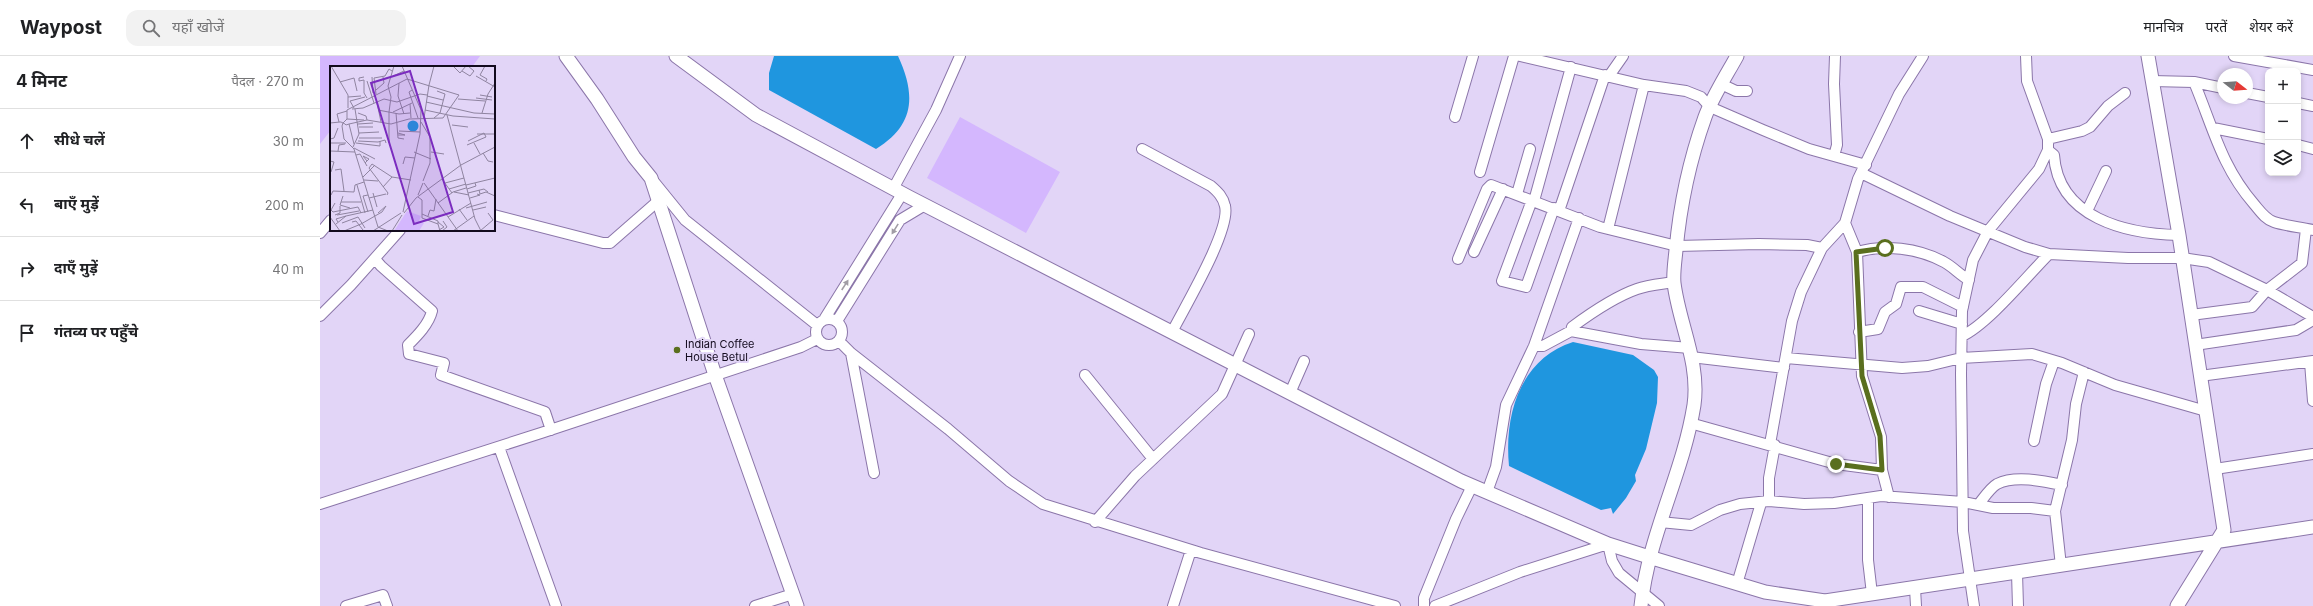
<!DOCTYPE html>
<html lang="hi">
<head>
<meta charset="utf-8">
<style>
  :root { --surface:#fff; --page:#f2f2f2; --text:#202124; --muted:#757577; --line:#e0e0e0 }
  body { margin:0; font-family:Inter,"Noto Sans Devanagari",sans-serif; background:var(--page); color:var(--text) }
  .controls { position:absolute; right:12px; top:12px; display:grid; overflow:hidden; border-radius:8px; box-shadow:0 2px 6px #0003 }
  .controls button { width:36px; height:36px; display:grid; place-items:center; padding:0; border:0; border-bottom:1px solid var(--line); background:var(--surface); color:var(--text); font:20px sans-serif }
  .compass { position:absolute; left:1897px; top:12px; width:36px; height:36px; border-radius:50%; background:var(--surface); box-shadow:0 2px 6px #0003; rotate:107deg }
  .stop { position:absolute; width:12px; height:12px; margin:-9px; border:3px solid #5a6f1e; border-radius:50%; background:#fff }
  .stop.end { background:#5a6f1e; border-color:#fff; box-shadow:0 1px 4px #0008 }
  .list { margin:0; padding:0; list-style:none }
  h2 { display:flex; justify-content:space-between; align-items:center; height:52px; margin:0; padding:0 16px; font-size:17px }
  h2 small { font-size:13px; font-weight:400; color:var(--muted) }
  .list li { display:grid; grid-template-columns:26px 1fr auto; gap:12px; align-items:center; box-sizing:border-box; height:64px; padding:0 16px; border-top:1px solid var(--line) }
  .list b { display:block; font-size:15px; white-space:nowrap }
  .list em { font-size:13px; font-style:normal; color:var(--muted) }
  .icon { flex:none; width:22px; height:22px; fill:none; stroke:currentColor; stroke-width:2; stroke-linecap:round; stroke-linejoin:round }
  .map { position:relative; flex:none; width:1993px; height:550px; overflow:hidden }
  header { display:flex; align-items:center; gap:24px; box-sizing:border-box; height:56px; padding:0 20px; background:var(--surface); border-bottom:1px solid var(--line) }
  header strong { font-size:19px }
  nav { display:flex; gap:22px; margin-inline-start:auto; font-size:14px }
  .search { width:280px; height:36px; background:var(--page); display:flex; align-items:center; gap:10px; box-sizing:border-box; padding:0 14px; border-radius:12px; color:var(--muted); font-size:15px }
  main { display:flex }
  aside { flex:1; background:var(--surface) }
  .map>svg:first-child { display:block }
</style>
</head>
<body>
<header>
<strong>Waypost</strong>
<div class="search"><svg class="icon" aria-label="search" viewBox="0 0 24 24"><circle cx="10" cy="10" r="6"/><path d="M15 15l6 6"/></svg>यहाँ खोजें</div>
<nav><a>मानचित्र</a><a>परतें</a><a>शेयर करें</a></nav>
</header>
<main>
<aside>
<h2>4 मिनट<small>पैदल · 270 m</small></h2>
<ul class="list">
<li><svg class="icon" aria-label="ahead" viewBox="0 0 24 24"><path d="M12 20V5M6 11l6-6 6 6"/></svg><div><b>सीधे चलें</b></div><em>30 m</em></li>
<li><svg class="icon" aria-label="left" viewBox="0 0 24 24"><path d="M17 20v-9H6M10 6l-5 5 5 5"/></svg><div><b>बाएँ मुड़ें</b></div><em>200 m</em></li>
<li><svg class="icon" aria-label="right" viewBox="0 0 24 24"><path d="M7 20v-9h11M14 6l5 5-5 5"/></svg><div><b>दाएँ मुड़ें</b></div><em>40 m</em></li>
<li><svg class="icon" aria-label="arrive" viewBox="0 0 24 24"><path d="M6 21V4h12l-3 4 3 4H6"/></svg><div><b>गंतव्य पर पहुँचे</b></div></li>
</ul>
</aside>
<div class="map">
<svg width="1993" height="550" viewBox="0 0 1993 550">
  <rect width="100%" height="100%" fill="#e2d5f7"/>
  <!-- green -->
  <path fill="#d4b7fe" d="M 0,0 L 160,0 L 152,11 L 11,11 L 11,74 L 0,88 Z
    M 640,61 L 740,116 L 706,177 L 607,122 Z"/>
  <!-- water -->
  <path fill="#1f96df" d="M 454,0 L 578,0 C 596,39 595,69 556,93 L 449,34 L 449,17 Z
    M 1253,286 L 1313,299 L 1334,314 L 1338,321 L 1337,347 L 1326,393 L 1315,419 L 1316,425 L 1306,442 L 1293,458 L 1291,452 L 1281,454 L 1189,410 C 1184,359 1200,303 1253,286 Z"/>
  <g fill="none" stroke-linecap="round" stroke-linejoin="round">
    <defs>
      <path id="minor" d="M 1200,0 L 1324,29 L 1366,35 L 1381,41 L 1390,51 L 1443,74 L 1489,93 L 1546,109
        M 1914,0 L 1993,14
        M 1289,20 L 1303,0
        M 1832,25 L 1874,26 L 1903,32
        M 1874,26 C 1893,71 1901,110 1934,148 C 1940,155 1945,163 1954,166 C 1966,170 1980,171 1993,174
        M 1401,28 L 1416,35 L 1427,35
        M 1927,37 L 1948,41
        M 1978,47 L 1993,50
        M 1135,61 L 1153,0
        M 1893,72 L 1948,83
        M 1728,83 L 1762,75 L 1770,71 L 1788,50 L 1805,37
        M 1978,89 L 1993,93
        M 822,93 L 891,130 C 898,136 903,141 905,150 C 911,174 864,252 852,276
        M 1728,94 L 1734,99 C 1738,162 1806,178 1859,179
        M 1514,100 L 1517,89 L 1514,28 L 1515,0
        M 1160,116 L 1194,0
        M 1541,117 L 1630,160 L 1705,191 L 1729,198 L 1808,202 L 1862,202 L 1889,206 L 1947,234 L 1993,261
        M 335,127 L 365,164 L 497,269
        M 573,133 L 616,54 L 640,0
        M 1197,138 L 1210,93
        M 1212,144 L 1182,225 L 1206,231 L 1234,152
        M 1214,145 L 1251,11
        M 1239,155 L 1285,19
        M 1767,155 L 1786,115
        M 174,159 L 283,187 L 290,187 L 338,145
        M 1525,167 L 1537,196 L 1542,320 L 1561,381 L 1562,414 L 1569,441
        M 1288,173 L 1324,29
        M 0,177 L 11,164
        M 1154,196 L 1183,133
        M 1537,196 C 1564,188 1598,192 1624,206 C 1632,210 1640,219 1649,224
        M 55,203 L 61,210 L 112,255 C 109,268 97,280 88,289 L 89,298 L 124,307 L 121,319 L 225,356 L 231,374
        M 1138,203 L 1167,133 L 1171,129 L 1280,171 L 1357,190 L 1439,188 L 1487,189 L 1502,192
        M 1599,255 L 1642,268
        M 1871,259 L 1932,251 L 1947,234 L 1982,207 L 1986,173
        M 0,260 L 31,229 L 80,174
        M 505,262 L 582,138
        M496 276a13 13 0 1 1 26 0a13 13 0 1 1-26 0Z
        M 517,265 L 580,164 L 605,149
        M 1251,275 L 1252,271 C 1271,257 1294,241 1317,233 C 1328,229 1342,228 1354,226
        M 1539,276 L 1558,273 L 1565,256 L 1576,248 L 1581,231 L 1603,231 L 1643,251
        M 1642,280 C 1668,268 1707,220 1729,198
        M 519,285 L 531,297 L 628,373 L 689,425 L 723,448 L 881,497 L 1075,550
        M 1875,289 L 1976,274 L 1993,264
        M 1214,290 L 1223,290 L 1251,275 L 1321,288 L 1370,292
        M 531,297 L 554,417
        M 1371,301 L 1464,312
        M 1466,302 L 1582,312 L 1608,310 L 1641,302 L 1712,298 L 1742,307 L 1795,329 L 1886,355
        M 1990,306 L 1993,345
        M 765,319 L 833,403
        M 1880,320 L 1993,305
        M 970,337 L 984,305
        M 1370,367 L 1516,408 L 1562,414
        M 1714,385 L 1726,328 L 1734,305
        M 1450,388 L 1472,265 L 1481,236 L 1502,192 L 1525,167 L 1538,123 L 1579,38 L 1603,0
        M 179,391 L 236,550
        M 1895,413 L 1993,398
        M 1167,436 L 1176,411 L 1186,349 L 1214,290 L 1259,162
        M 1548,442 L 1548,504 L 1552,538
        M 1449,445 L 1449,422 L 1455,389
        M 0,448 L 221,377 L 481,291 L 497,283
        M 1658,449 C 1663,443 1670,432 1677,428 C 1695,419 1723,425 1742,429
        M 1735,455 L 1752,384 L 1756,348 L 1764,316
        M 775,466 L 815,420 L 902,338 L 929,278
        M 1340,466 L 1371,469 L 1400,454 L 1420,448 L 1449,445 L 1484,448 L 1514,447 L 1561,440 L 1643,446 L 1673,452 L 1711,452 L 1735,455 L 1741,510
        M 1697,517 L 1698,550
        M 1417,528 L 1441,447
        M 1595,532 L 1596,550
        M 26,550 L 63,539 L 67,550
        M 435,550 L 473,538
        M 853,550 L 871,494
        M 1104,550 L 1104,542 L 1136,463 L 1152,430
        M 1115,550 L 1200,516 L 1288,488 L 1292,505 L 1299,517 L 1339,550
        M 1654,550 L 1643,475 L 1641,318 L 1642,255 L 1653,204 L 1668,175 L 1719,113 L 1728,94 L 1728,83 L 1707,25 L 1706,0"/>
      <path id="major" d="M 246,0 L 277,43 L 314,101 L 331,122 L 395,319 L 477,550
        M 356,0 L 436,59 L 589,141 L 1141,425 L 1288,488 L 1329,501 L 1445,536 L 1505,545 L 1993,471
        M 1828,0 L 1859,179 L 1904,474 L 1857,550
        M 1321,550 C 1328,480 1363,418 1374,349 C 1380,306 1359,268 1354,227 C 1353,217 1355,205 1356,194 C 1360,150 1370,103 1385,61 C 1393,40 1406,20 1417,0"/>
    </defs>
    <!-- minor casing -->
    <use href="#minor" stroke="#8b76a9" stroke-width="12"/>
    <!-- major casing -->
    <use href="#major" stroke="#8b76a9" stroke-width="15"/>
    <!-- minor -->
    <use href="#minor" stroke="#fff" stroke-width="10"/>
    <!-- major -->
    <use href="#major" stroke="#fff" stroke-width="13"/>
  </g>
  <!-- one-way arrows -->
  <defs><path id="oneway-solid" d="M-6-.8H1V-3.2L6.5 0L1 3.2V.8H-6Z"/></defs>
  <g fill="#a19da5">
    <use href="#oneway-solid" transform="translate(575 173) rotate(122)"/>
    <use href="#oneway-solid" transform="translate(525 229) rotate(-57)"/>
  </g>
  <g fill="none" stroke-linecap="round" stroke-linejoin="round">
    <!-- route -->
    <path stroke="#5a6f1e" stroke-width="5" d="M 1516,408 L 1562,414 L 1560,380 L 1542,320 L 1536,196 L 1565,192"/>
  </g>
  <!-- markers -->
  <circle fill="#5a6f1e" stroke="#e2d5f7" stroke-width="1.5" cx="357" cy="294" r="4"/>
  <g text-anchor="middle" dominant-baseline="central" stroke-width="4" stroke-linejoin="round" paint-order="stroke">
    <!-- poi labels -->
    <g font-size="11" fill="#130b1e" stroke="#e2d5f7" text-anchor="start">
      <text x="365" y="288">Indian Coffee<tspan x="365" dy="13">House Betul</tspan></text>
    </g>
  </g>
  <!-- overview -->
  <g transform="translate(10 10)">
    <rect width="165" height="165" fill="#e2d5f7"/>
    <path d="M 77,145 L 91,150 L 89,155 L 94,157 L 89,165 L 64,165 Z" fill="#d4b7fe"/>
    <path d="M77.5 60a5.5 5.5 0 1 1 11 0a5.5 5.5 0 1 1-11 0Z" fill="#1f96df"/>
    <path fill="none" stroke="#8f84a0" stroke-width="1" d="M 1,0 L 18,29 L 18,42M 72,0 L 91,44 L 90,68 L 73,146M 123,0 L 130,7 L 136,0M 155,0 L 150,9 L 157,13 L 156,15M 132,5 L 140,10 L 144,5 L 138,0M 63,10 L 74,5M 146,10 L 165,21M 34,11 L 29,12 L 29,15 L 34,14 L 34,27 L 37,32M 42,11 L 43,27M 37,15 L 44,37M 10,16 L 24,12 L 27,25M 69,17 L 68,30 L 74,48M 99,19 L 104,0M 46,24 L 54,17 L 53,11M 82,24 L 79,26 L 88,52M 46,28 L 44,12 L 55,10 L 59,3 L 62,5M 150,29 L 162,31M 97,30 L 113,34M 18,31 L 31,30M 146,32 L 162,34M 128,33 L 155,35M 96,36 L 144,47 L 165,48M 47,37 L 51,56M 80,38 L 81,52M 24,42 L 20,35 L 35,31M 22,43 L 33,42 L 54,33 L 67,36 L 90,28 L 97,29M 48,44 L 69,48 L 80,47M 95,44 L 123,50 L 165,53M 59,46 L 61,31 L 58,20 L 64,0M 63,46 L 82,37M 28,47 L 36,50 L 37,54M 66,47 L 68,72 L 74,73M 152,47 L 158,28 L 165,17M 117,49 L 145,153 L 151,165M 94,52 L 99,19M 104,52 L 110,47 L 115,28 L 107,25M 17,53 L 34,54M 9,56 L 7,48 L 17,45M 91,56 L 100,71 L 100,97 L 93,115M 0,57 L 10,56 L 11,56 L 15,58 L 16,59 L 19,58 L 37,54 L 61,58 L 79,53 L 113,52 L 129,29 L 77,13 L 17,44 L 17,53 L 13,57 L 12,60 L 14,73 L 24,83 L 48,161 L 58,165M 19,58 L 24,78M 28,58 L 43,57M 122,59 L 138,61M 29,61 L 43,61M 69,65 L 90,66M 29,67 L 49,66M 147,68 L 165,68M 68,69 L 75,69 L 68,67M 29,72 L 52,72M 0,73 L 4,72 L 8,62M 28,75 L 48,76 L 55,74 L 56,77M 0,77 L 16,77M 26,77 L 50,80 L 50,75M 59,77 L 59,46M 144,77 L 150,88M 137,79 L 156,71 L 154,67 L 138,75M 23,81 L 29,68 L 25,43M 24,82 L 45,93M 0,85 L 25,86M 8,85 L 9,79 L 15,78M 84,86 L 101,93M 101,86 L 114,88M 153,87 L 158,95 L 163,96M 26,89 L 30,88 L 37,100M 0,95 L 4,96 L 1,106M 35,97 L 37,95 L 33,90 L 39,93 L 37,95M 73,98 L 75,91 L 85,92M 5,104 L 11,103 L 14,125M 33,111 L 45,99M 112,113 L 122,127M 34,114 L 48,115M 94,117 L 128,165M 115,117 L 134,112M 27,119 L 35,147M 136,119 L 165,112M 53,121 L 62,111M 119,123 L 136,118M 137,123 L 146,120 L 145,117M 149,124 L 150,128 L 156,126 L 165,130M 124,126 L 139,129M 43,127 L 47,141M 138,127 L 154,123 L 158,126M 1,129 L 3,125 L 24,126 L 25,119 L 34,116M 57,129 L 58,127 L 39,102 L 42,98 L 62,111 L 81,114M 88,129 L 93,117M 13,130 L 10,139 L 20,142M 88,131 L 92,134 L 92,152 L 108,158 L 110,165M 39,132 L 56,128M 140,132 L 150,129 L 147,128M 11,136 L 31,136M 5,137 L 1,144 L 3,146 L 28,141 L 31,147M 108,137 L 123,126 L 136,122M 136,142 L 157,136M 129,143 L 137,154M 143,144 L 156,141M 38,146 L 33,130 L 38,129M 74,147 L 86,132 L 131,99 L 165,81M 92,148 L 108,155 L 108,158M 5,149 L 10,147 L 10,140M 7,149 L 29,145M 16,150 L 43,144M 98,150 L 100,144 L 104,145 L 106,133M 0,151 L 10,165M 118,151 L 141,137M 22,156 L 26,155 L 33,164M 108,156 L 114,161 L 109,164M 12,157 L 28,151 L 35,162M 6,158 L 16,150 L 6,153 L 8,156M 14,165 L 31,158 L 52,146 L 56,140 L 48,147M 43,165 L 71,147M 62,165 L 72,149M 112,165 L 117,161 L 113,155M 123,165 L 144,150M 150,165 L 163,154 L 158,147"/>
    <path fill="#7b2cbf" fill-opacity="0.15" stroke="#7b2cbf" stroke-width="2" d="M 80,5 L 123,146 L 84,158 L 41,17 Z"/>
    <rect width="165" height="165" fill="none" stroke="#130b1e" stroke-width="2"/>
  </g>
</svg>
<div class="controls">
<button>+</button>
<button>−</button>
<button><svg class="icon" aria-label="layers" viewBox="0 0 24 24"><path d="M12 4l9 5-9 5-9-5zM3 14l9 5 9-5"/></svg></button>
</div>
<svg class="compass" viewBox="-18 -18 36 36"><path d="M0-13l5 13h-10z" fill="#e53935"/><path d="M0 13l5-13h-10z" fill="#757577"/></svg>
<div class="stop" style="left:1565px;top:192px"></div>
<div class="stop end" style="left:1516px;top:408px"></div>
</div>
</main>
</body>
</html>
